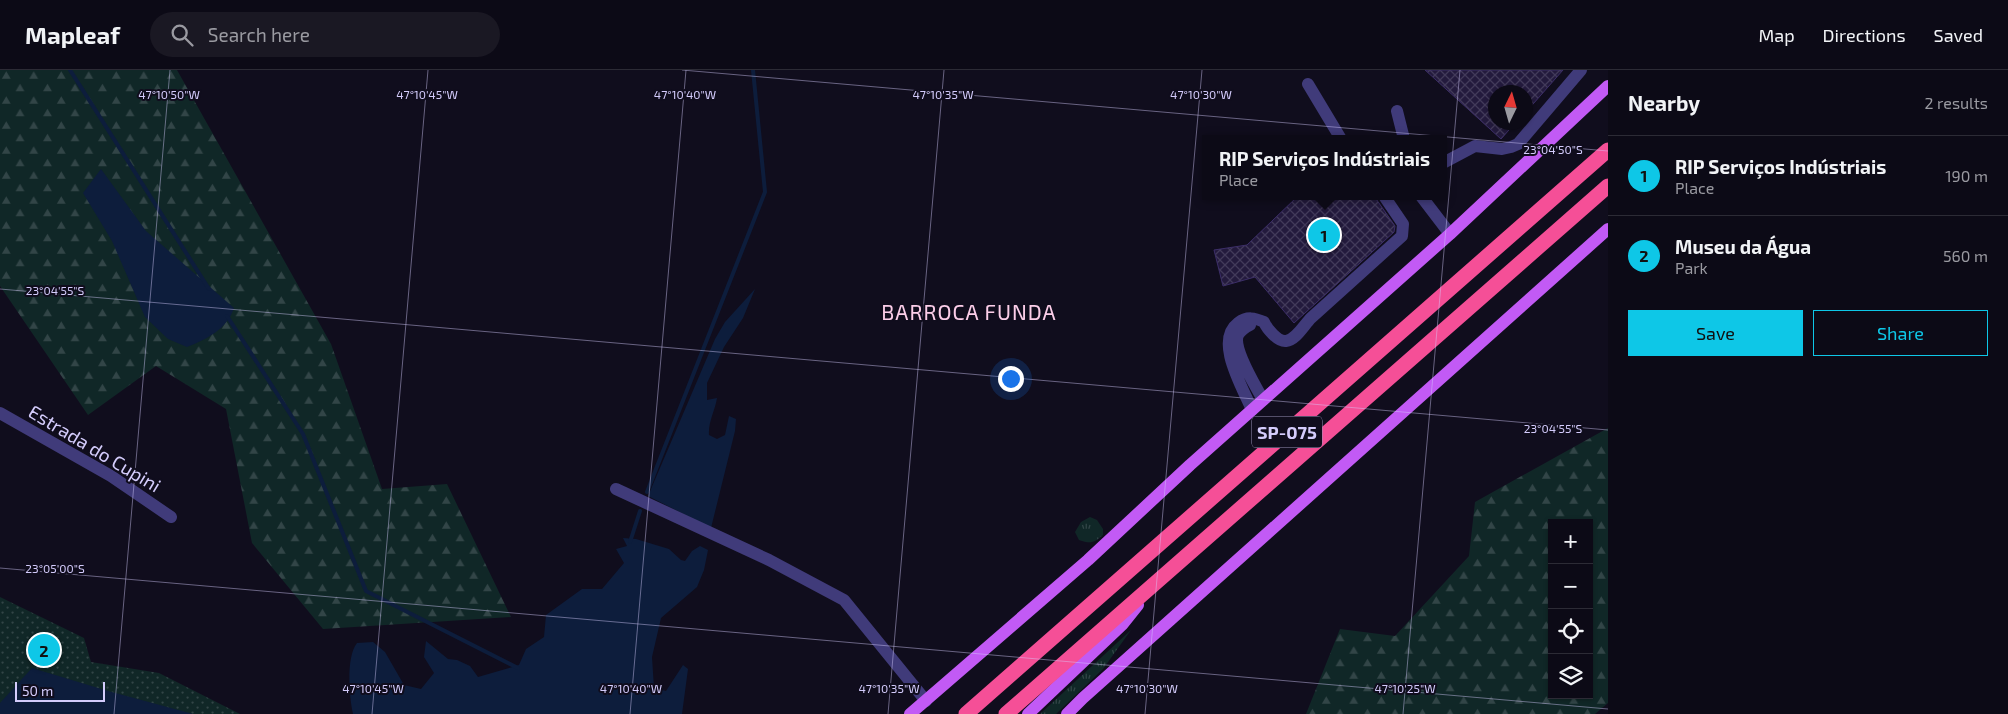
<!DOCTYPE html>
<html lang="en">
<head>
<meta charset="utf-8">
<style>
  :root { --surface:#0c0a16; --page:#1a1823; --text:#f1f3f6; --muted:#9a9aa1; --line:#2c2b35; --accent:#0ec7e7 }
  body { margin:0; font-family:"Exo 2",sans-serif; background:var(--page); color:var(--text) }
  .controls { position:absolute; right:15px; bottom:15px; display:grid; overflow:hidden; border-radius:0px; box-shadow:0 1px 4px #0004 }
  .controls button { width:45px; height:45px; display:grid; place-items:center; padding:0; border:0; border-bottom:1px solid var(--line); background:var(--surface); color:var(--text); font:25px sans-serif }
  .compass { position:absolute; left:1488px; top:15px; width:45px; height:45px; border-radius:50%; background:var(--surface); box-shadow:0 1px 4px #0004; rotate:5deg }
  .scale { position:absolute; left:15px; bottom:12px; width:90px; box-sizing:border-box; padding-left:5px; border:2px solid #d4ccfc; border-top:0; font-size:14px; line-height:18px; white-space:nowrap; color:#d4ccfc; -webkit-text-stroke:4px #100d1d; paint-order:stroke }
  .you { position:absolute; left:1010px; top:308px; width:18px; height:18px; margin:-12px; border:4px solid #fff; border-radius:50%; background:#1a73e8; box-shadow:0 0 0 8px #1a73e833 }
  .badge { display:grid; place-items:center; width:32px; height:32px; border-radius:50%; background:var(--accent); color:#111; font-size:16px; font-weight:700 }
  .pin { position:absolute; translate:-50% -50%; border:2px solid #fff; box-shadow:0 1px 5px #0006 }
  .popup { position:absolute; left:1202px; top:65px; width:245px; height:65px; box-sizing:border-box; display:grid; place-content:center; border-radius:0px; background:var(--surface); filter:drop-shadow(0 1px 4px #0005); font-size:16px; white-space:nowrap; color:var(--muted) }
  .popup b { font-size:19px; color:var(--text) }
  .popup::after { content:''; position:absolute; left:50%; top:100%; margin-left:-10px; border:10px solid transparent; border-top-color:var(--surface) }
  .list { margin:0; padding:0; list-style:none }
  h2 { display:flex; justify-content:space-between; align-items:center; height:65px; margin:0; padding:0 20px; font-size:21px }
  h2 small { font-size:16px; font-weight:400; color:var(--muted) }
  .list li { display:grid; grid-template-columns:32px 1fr auto; gap:15px; align-items:center; box-sizing:border-box; height:80px; padding:0 20px; border-top:1px solid var(--line) }
  .list b { display:block; font-size:19px; white-space:nowrap }
  .list p { margin:0; font-size:16px; white-space:nowrap; color:var(--muted) }
  .list em { font-size:16px; font-style:normal; color:var(--muted) }
  .actions { display:flex; gap:10px; padding:15px 20px }
  .actions a { flex:1; padding:11px 0; border:1px solid var(--accent); border-radius:0px; text-align:center; font-size:18px; color:var(--accent) }
  .actions .main { background:var(--accent); color:#111 }
  .icon { flex:none; width:28px; height:28px; fill:none; stroke:currentColor; stroke-width:2; stroke-linecap:round; stroke-linejoin:round }
  .map { position:relative; flex:none; width:1608px; height:644px; overflow:hidden }
  header { display:flex; align-items:center; gap:30px; box-sizing:border-box; height:70px; padding:0 25px; background:var(--surface); border-bottom:1px solid var(--line) }
  header strong { font-size:24px }
  nav { display:flex; gap:28px; margin-inline-start:auto; font-size:18px }
  .search { width:350px; height:45px; background:var(--page); display:flex; align-items:center; gap:12px; box-sizing:border-box; padding:0 18px; border-radius:28px; color:var(--muted); font-size:19px }
  main { display:flex }
  aside { flex:1; background:var(--surface) }
  .map>svg:first-child { display:block }
</style>
</head>
<body>
<header>
<strong>Mapleaf</strong>
<div class="search"><svg class="icon" aria-label="search" viewBox="0 0 24 24"><circle cx="10" cy="10" r="6"/><path d="M15 15l6 6"/></svg>Search here</div>
<nav><a>Map</a><a>Directions</a><a>Saved</a></nav>
</header>
<main>
<div class="map">
<svg width="1608" height="644" viewBox="0 0 1608 644">
  <defs>
    <pattern id="grass-tufts" width="24" height="20" patternUnits="userSpaceOnUse" patternTransform="scale(1.25)"><rect width="24" height="20" fill="#102727"/><path d="M3 7l-1-3M5 7V3M7 7l1-3M15 17l-1-3M17 17v-4M19 17l1-3" fill="none" stroke="#324547"/></pattern>
    <pattern id="forest-firs" width="22" height="20" patternUnits="userSpaceOnUse" patternTransform="scale(1.25)"><rect width="22" height="20" fill="#102727"/><path d="M5 1l3.5 6h-7zM16 11l3.5 6h-7z" fill="#324547"/></pattern>
    <pattern id="park-dots" width="8" height="8" patternUnits="userSpaceOnUse" patternTransform="scale(1.25)"><rect width="8" height="8" fill="#102727"/><path d="M2 2h.1M6 6h.1" fill="none" stroke="#324547" stroke-width="1.8" stroke-linecap="round"/></pattern>
    <pattern id="building-cross-hatch" width="8" height="8" patternUnits="userSpaceOnUse" patternTransform="scale(1.25)"><rect width="8" height="8" fill="#231a3d"/><path d="M0 0l8 8M0 8l8-8" fill="none" stroke="#423a5a"/></pattern>
  </defs>
  <rect width="100%" height="100%" fill="#100d1d"/>
  <!-- grass -->
  <path fill="url(#grass-tufts)" d="M 1090,447 L 1097,450 L 1103,459 L 1103,465 C 1094,473 1091,474 1079,470 L 1075,462 L 1081,452 Z
    M 1131,560 L 1103,599 L 1056,644 L 1040,644 Z"/>
  <!-- forest -->
  <path fill="url(#forest-firs)" fill-rule="evenodd" d="M 0,0 L 177,0 L 331,274 L 382,419 L 447,414 L 511,547 L 323,559 L 252,473 L 226,339 L 156,296 L 88,345 L 0,216 Z
    M 1608,358 L 1608,633 L 1595,644 L 1306,644 L 1340,559 L 1395,566 L 1469,486 L 1475,432 ZM 1552,453 L 1589,453 L 1589,625 L 1552,625 Z"/>
  <!-- park -->
  <path fill="url(#park-dots)" d="M 0,527 L 84,568 L 91,592 L 159,603 L 240,644 L 0,644 Z"/>
  <!-- water -->
  <path fill="#0d1d3c" d="M 101,99 L 146,161 L 234,238 C 227,259 207,269 187,277 L 168,269 L 145,247 L 112,171 L 83,123 Z
    M 755,219 L 743,248 L 724,277 L 707,313 L 707,330 L 717,328 C 715,341 708,352 709,365 L 717,369 L 725,365 L 729,346 L 736,349 L 735,361 L 711,458 L 648,426 L 715,269 L 725,252 Z
    M 623,468 L 636,469 L 669,479 L 681,490 L 685,491 L 692,481 L 700,476 L 708,480 L 704,500 L 697,517 L 661,548 L 652,587 L 654,618 L 666,621 L 683,595 L 688,599 L 682,644 L 353,644 C 349,626 346,587 357,573 L 373,572 L 385,582 L 404,615 L 421,619 L 434,603 L 424,587 L 426,571 L 448,589 L 457,590 L 470,596 L 478,607 L 519,595 L 526,579 L 544,567 L 546,545 L 582,519 L 602,519 L 624,493 L 616,479 L 627,476 Z
    M 32,598 L 108,621 L 193,644 L 0,644 L 0,633 Z"/>
  <g fill="none" stroke-linecap="round" stroke-linejoin="round">
    <!-- stream -->
    <path stroke="#0d1d3c" stroke-width="4" d="M 70,0 L 209,219
      M 227,246 L 303,364 L 366,521 L 518,598
      M 647,422 L 765,122 L 753,0
      M 630,472 L 640,441"/>
  </g>
  <!-- building -->
  <path fill="url(#building-cross-hatch)" stroke="#3c2e68" d="M 1425,0 L 1563,0 L 1526,42 L 1526,22 L 1496,22 L 1496,52 L 1516,52 L 1501,69 Z
    M 1298,126 L 1374,126 L 1395,156 L 1394,162 L 1294,253 L 1255,207 L 1223,216 L 1214,180 L 1247,175 Z"/>
  <g fill="none" stroke-linecap="round" stroke-linejoin="round">
    <!-- minor -->
    <path stroke="#403b7a" stroke-width="12" d="M 1308,14 L 1341,69
      M 1397,41 L 1404,69
      M 1443,93 L 1475,76 L 1502,79 L 1511,77 L 1518,74 L 1581,0
      M 1421,126 L 1450,164
      M 1250,255 C 1246,257 1241,260 1238,265 C 1232,279 1256,316 1263,330
      M 1252,340 C 1243,318 1214,271 1238,253 C 1247,246 1255,248 1264,252 C 1267,259 1278,272 1286,271 C 1296,270 1304,255 1311,248 C 1341,221 1372,193 1402,166 L 1403,154 L 1384,126
      M 0,343 L 111,406 L 171,447
      M 616,419 L 769,490 L 844,530 L 926,631"/>
    <!-- major -->
    <path stroke="#c25af5" stroke-width="12" d="M 910,644 L 1088,490 L 1190,395 L 1450,164 L 1608,16
      M 1028,644 L 1122,555 L 1138,535
      M 1067,644 L 1083,628 L 1608,159"/>
    <!-- highway -->
    <path stroke="#f54f97" stroke-width="15" d="M 966,644 L 1608,80
      M 1006,644 L 1608,116"/>
  </g>
  <!-- ticks -->
  <path fill="none" stroke="#d4ccfc" stroke-width="1" stroke-opacity="0.45" d="M 682,0 L 1608,81M 0,219 L 1608,360M 0,498 L 1608,639M 114,644 L 170,0M 372,644 L 428,0M 630,644 L 686,0M 888,644 L 944,0M 1145,644 L 1202,0M 1403,644 L 1460,0"/>
  <g text-anchor="middle" dominant-baseline="central" stroke-width="4" stroke-linejoin="round" paint-order="stroke">
    <!-- shield labels -->
    <rect fill="#100d1d" stroke="#9993b9" stroke-width="1" x="1252" y="346.5" width="70" height="31" rx="4"/>
    <g font-size="18" font-weight="bold" fill="#d4ccfc">
      <text x="1287" y="362">SP-075</text>
    </g>
    <!-- street labels -->
    <g font-size="19" fill="#d4ccfc" stroke="#100d1d">
      <text transform="translate(95 378) rotate(31)">Estrada do Cupini</text>
    </g>
    <!-- quarter labels -->
    <g font-size="21" letter-spacing="1" fill="#fccee9" stroke="#100d1d">
      <text x="969" y="241">BARROCA FUNDA</text>
    </g>
  </g>
  <g font-size="12" text-anchor="middle" fill="#d4ccfc" stroke="#100d1d" stroke-width="4" stroke-linejoin="round" paint-order="stroke">
    <text x="169" y="29">47°10'50"W</text>
    <text x="427" y="29">47°10'45"W</text>
    <text x="685" y="29">47°10'40"W</text>
    <text x="943" y="29">47°10'35"W</text>
    <text x="1201" y="29">47°10'30"W</text>
    <text x="1553" y="84">23°04'50"S</text>
    <text x="55" y="225">23°04'55"S</text>
    <text x="1553" y="363">23°04'55"S</text>
    <text x="55" y="503">23°05'00"S</text>
    <text x="373" y="623">47°10'45"W</text>
    <text x="631" y="623">47°10'40"W</text>
    <text x="889" y="623">47°10'35"W</text>
    <text x="1147" y="623">47°10'30"W</text>
    <text x="1405" y="623">47°10'25"W</text>
  </g>
</svg>
<div class="controls">
<button>+</button>
<button>−</button>
<button><svg class="icon" aria-label="locate" viewBox="0 0 24 24"><circle cx="12" cy="12" r="6"/><path d="M12 2v4M12 18v4M2 12h4M18 12h4"/></svg></button>
<button><svg class="icon" aria-label="layers" viewBox="0 0 24 24"><path d="M12 4l9 5-9 5-9-5zM3 14l9 5 9-5"/></svg></button>
</div>
<svg class="compass" viewBox="-18 -18 36 36"><path d="M0-13l5 13h-10z" fill="#e53935"/><path d="M0 13l5-13h-10z" fill="#9a9aa1"/></svg>
<div class="scale">50 m</div>
<div class="you"></div>
<div class="pin badge" style="left:1324px;top:165px">1</div>
<div class="popup"><b>RIP Serviços Indústriais</b>Place</div>
<div class="pin badge" style="left:44px;top:580px">2</div>
</div>
<aside>
<h2>Nearby<small>2 results</small></h2>
<ul class="list">
<li><span class="badge">1</span><div><b>RIP Serviços Indústriais</b><p>Place</p></div><em>190 m</em></li>
<li><span class="badge">2</span><div><b>Museu da Água</b><p>Park</p></div><em>560 m</em></li>
</ul>
<div class="actions"><a class="main">Save</a><a>Share</a></div>
</aside>
</main>
</body>
</html>
